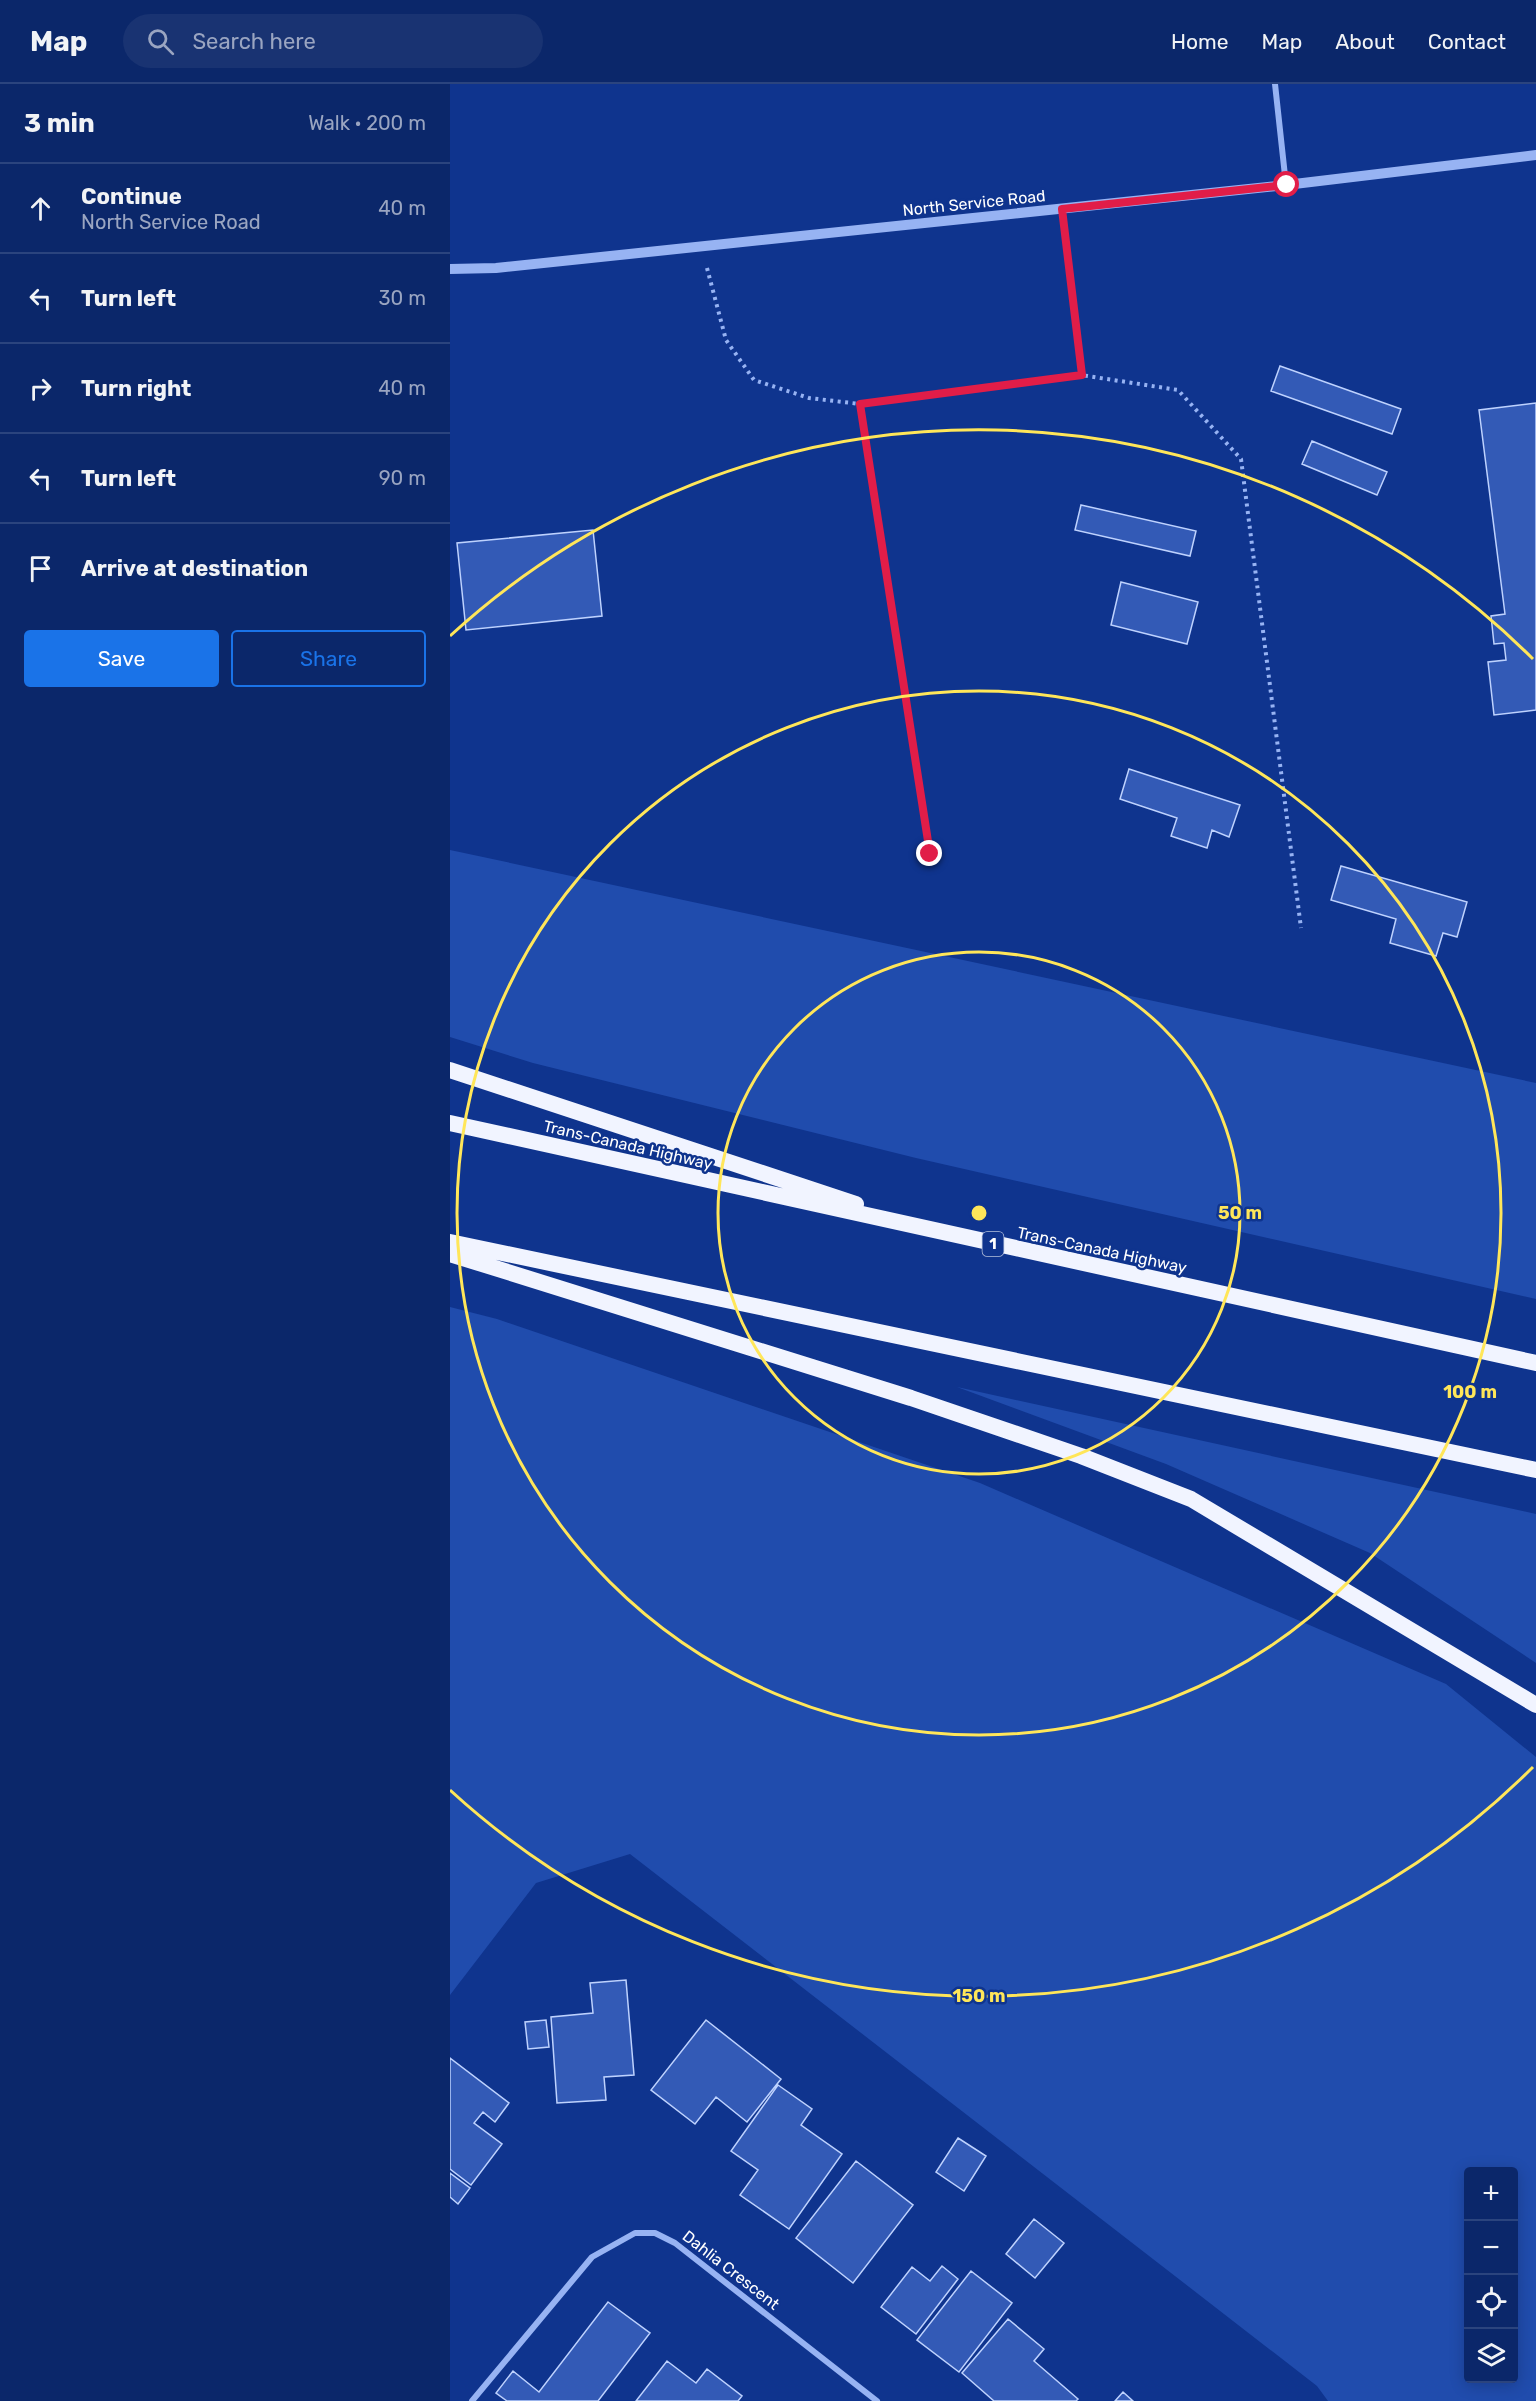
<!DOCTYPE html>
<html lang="en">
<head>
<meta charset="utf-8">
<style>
  :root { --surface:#0b276a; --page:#193372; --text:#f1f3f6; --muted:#9aa5c1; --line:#2b447e; --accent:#1a73e8 }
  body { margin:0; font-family:Rubik,sans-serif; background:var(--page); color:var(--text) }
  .controls { position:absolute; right:18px; bottom:18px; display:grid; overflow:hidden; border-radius:6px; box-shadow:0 3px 15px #0003 }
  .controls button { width:54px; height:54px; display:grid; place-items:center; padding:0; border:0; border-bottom:2px solid var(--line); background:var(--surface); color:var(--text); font:30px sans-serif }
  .stop { position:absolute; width:18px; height:18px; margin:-14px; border:4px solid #e11d48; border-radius:50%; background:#fff }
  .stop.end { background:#e11d48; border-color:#fff; box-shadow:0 2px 6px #0008 }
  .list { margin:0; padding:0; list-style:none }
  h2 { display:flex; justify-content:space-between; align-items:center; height:78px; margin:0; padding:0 24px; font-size:26px }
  h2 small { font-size:20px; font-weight:400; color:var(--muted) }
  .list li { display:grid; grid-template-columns:39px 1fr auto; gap:18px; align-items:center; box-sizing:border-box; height:90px; padding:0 24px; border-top:2px solid var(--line) }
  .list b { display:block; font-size:22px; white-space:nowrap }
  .list p { margin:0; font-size:20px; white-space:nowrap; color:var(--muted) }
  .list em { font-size:20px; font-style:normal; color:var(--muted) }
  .actions { display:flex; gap:12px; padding:18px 24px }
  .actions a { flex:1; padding:14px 0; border:2px solid var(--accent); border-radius:6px; text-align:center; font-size:21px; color:var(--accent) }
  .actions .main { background:var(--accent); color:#fff }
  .icon { flex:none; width:33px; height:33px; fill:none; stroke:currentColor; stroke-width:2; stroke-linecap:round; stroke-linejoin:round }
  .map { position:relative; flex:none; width:1086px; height:2317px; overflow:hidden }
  header { display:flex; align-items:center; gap:36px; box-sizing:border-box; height:84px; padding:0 30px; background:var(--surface); border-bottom:2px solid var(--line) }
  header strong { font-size:28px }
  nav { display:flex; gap:33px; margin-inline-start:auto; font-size:21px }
  .search { width:420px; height:54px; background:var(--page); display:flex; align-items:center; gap:15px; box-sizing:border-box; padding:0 21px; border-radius:33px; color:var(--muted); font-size:22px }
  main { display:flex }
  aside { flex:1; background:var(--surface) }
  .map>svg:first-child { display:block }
</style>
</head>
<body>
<header>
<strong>Map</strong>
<div class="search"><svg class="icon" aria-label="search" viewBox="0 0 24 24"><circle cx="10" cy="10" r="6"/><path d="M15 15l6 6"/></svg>Search here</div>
<nav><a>Home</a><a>Map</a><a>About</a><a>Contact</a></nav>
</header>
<main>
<aside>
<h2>3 min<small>Walk · 200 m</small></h2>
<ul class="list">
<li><svg class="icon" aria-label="ahead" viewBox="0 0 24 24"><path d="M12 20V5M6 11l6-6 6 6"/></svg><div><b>Continue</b><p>North Service Road</p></div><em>40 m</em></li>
<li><svg class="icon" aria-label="left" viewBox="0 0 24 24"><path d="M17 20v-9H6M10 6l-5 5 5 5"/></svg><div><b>Turn left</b></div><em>30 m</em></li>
<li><svg class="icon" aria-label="right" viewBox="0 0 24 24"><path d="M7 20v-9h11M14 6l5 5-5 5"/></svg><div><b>Turn right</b></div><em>40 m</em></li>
<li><svg class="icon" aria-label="left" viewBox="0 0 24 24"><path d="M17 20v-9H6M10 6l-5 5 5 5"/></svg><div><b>Turn left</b></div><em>90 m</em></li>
<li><svg class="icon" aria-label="arrive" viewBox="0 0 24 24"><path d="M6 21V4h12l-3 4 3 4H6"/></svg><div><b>Arrive at destination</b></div></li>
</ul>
<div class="actions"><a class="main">Save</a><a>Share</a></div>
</aside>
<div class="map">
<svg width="1086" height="2317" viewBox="0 0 1086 2317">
  <rect width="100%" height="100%" fill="#0f348e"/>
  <!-- green -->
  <path fill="#204cad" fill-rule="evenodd" d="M 0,766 L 1086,999 L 1086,1215 L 466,1074 L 83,979 L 0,953 Z
    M 0,1223 L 47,1235 L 530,1399 L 996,1600 L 1086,1673 L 1086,2317 L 878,2317 L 867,2302 L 180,1770 L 86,1799 L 0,1911 ZM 1018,2088 L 1064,2088 L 1064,2294 L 1018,2294 Z
    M 507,1303 L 1086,1430 L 1086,1579 L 920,1469 L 716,1380 Z"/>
  <!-- building -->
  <path fill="#335ab6" stroke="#bed2fe" stroke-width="1.5" d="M 830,282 L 951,325 L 942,350 L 821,307 Z
    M 1086,319 L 1086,626 L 1044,631 L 1038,578 L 1056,576 L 1054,559 L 1044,560 L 1041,532 L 1055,530 L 1029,326 Z
    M 862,357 L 937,388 L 927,411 L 852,380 Z
    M 631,421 L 746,447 L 740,472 L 625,446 Z
    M 143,446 L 152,532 L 16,546 L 7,459 Z
    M 671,498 L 748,518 L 737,560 L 661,541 Z
    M 679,685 L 790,721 L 779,753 L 762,746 L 757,764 L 721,752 L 727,734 L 670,715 Z
    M 891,782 L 1017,818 L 1007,853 L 993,849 L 986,872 L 940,859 L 946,835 L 881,816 Z
    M 176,1896 L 184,1991 L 154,1993 L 156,2016 L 107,2019 L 101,1933 L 143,1929 L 140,1899 Z
    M 96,1936 L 99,1963 L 78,1965 L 75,1938 Z
    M 256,1936 L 331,1995 L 297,2038 L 266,2013 L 245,2040 L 201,2006 Z
    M 0,1974 L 59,2019 L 45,2038 L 33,2028 L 24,2039 L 52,2060 L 21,2101 L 0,2085 Z
    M 328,2001 L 362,2025 L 351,2041 L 392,2070 L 339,2145 L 290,2111 L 308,2086 L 281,2067 Z
    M 508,2054 L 536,2072 L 514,2107 L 486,2088 Z
    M 406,2077 L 463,2121 L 403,2199 L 346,2154 Z
    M 0,2089 L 20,2104 L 8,2120 L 0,2113 Z
    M 584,2135 L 614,2159 L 585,2194 L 556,2170 Z
    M 492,2182 L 508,2195 L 466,2250 L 431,2223 L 462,2183 L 480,2197 Z
    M 521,2187 L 562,2219 L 509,2288 L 467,2256 Z
    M 158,2218 L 200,2249 L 148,2317 L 57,2317 L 46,2309 L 63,2287 L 89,2308 Z
    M 558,2235 L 594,2265 L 584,2277 L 628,2315 L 626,2317 L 544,2317 L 512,2289 Z
    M 217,2277 L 246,2299 L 257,2285 L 292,2312 L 288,2317 L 186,2317 Z
    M 673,2308 L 683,2317 L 665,2317 Z"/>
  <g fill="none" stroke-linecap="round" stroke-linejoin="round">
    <!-- path -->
    <path stroke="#97b3f3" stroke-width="4" stroke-dasharray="3 4.5" stroke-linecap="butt" d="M 614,146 L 631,291 L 728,306 L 791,375 L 851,844
      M 257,184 L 276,256 L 304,296 L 359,314 L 410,320 L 480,769
      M 410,320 L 631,291"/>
    <!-- minor -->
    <path stroke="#97b3f3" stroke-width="6" d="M 825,0 L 836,101
      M 22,2317 L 142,2173 L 185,2149 L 205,2149 L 225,2159 L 427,2317"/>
    <!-- tertiary -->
    <path stroke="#97b3f3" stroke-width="10" d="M 0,185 L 46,184 L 836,101 L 1086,71"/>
    <!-- trunk -->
    <path stroke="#f1f4ff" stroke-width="16" d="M 0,986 L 406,1120
      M 0,1039 L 1086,1279
      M 0,1158 L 1086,1386
      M 0,1170 L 461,1314 L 631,1372 L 741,1415 L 1086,1621"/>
  </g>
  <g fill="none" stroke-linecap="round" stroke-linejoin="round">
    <!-- route -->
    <path stroke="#e11d48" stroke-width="8" d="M 480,770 L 410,320 L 632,291 L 612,125 L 837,101"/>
  </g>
  <!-- distance rings -->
  <g fill="none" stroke="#ffe659" stroke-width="3">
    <circle cx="529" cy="1129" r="261"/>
    <circle cx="529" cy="1129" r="522"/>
    <path d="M1083 1683A783 783 0 0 1 0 1706M0 552A783 783 0 0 1 1083 575"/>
  </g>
  <g text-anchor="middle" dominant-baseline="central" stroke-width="5" stroke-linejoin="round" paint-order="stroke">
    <!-- shield labels -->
    <rect fill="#0f348e" stroke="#b7c2dd" stroke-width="1.5" x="532.5" y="1148" width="21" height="24" rx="4.5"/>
    <g font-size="15" font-weight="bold" fill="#fff">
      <text x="543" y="1160">1</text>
    </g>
    <!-- street labels -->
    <g font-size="16" fill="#fff" stroke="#0f348e">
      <text transform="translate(524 119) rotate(-6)">North Service Road</text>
      <text transform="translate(178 1061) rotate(13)">Trans-Canada Highway</text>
      <text transform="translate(652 1166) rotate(12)">Trans-Canada Highway</text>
      <text transform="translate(281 2186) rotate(38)">Dahlia Crescent</text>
    </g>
  </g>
  <circle cx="529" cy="1129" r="9" fill="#ffe659" stroke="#0f348e" stroke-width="3"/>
  <g font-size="18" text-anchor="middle" font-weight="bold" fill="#ffe659" stroke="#0f348e" stroke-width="5" stroke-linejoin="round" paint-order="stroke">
    <text x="790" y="1135">50 m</text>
    <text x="1020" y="1314">100 m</text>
    <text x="529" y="1918">150 m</text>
  </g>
</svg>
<div class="controls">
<button>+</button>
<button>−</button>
<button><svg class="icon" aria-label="locate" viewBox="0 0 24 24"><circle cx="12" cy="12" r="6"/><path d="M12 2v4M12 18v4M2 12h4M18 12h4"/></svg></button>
<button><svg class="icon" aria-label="layers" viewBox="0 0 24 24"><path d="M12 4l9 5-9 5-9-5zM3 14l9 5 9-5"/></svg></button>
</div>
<div class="stop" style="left:837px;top:101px"></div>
<div class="stop end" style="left:480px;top:770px"></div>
</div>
</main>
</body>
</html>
